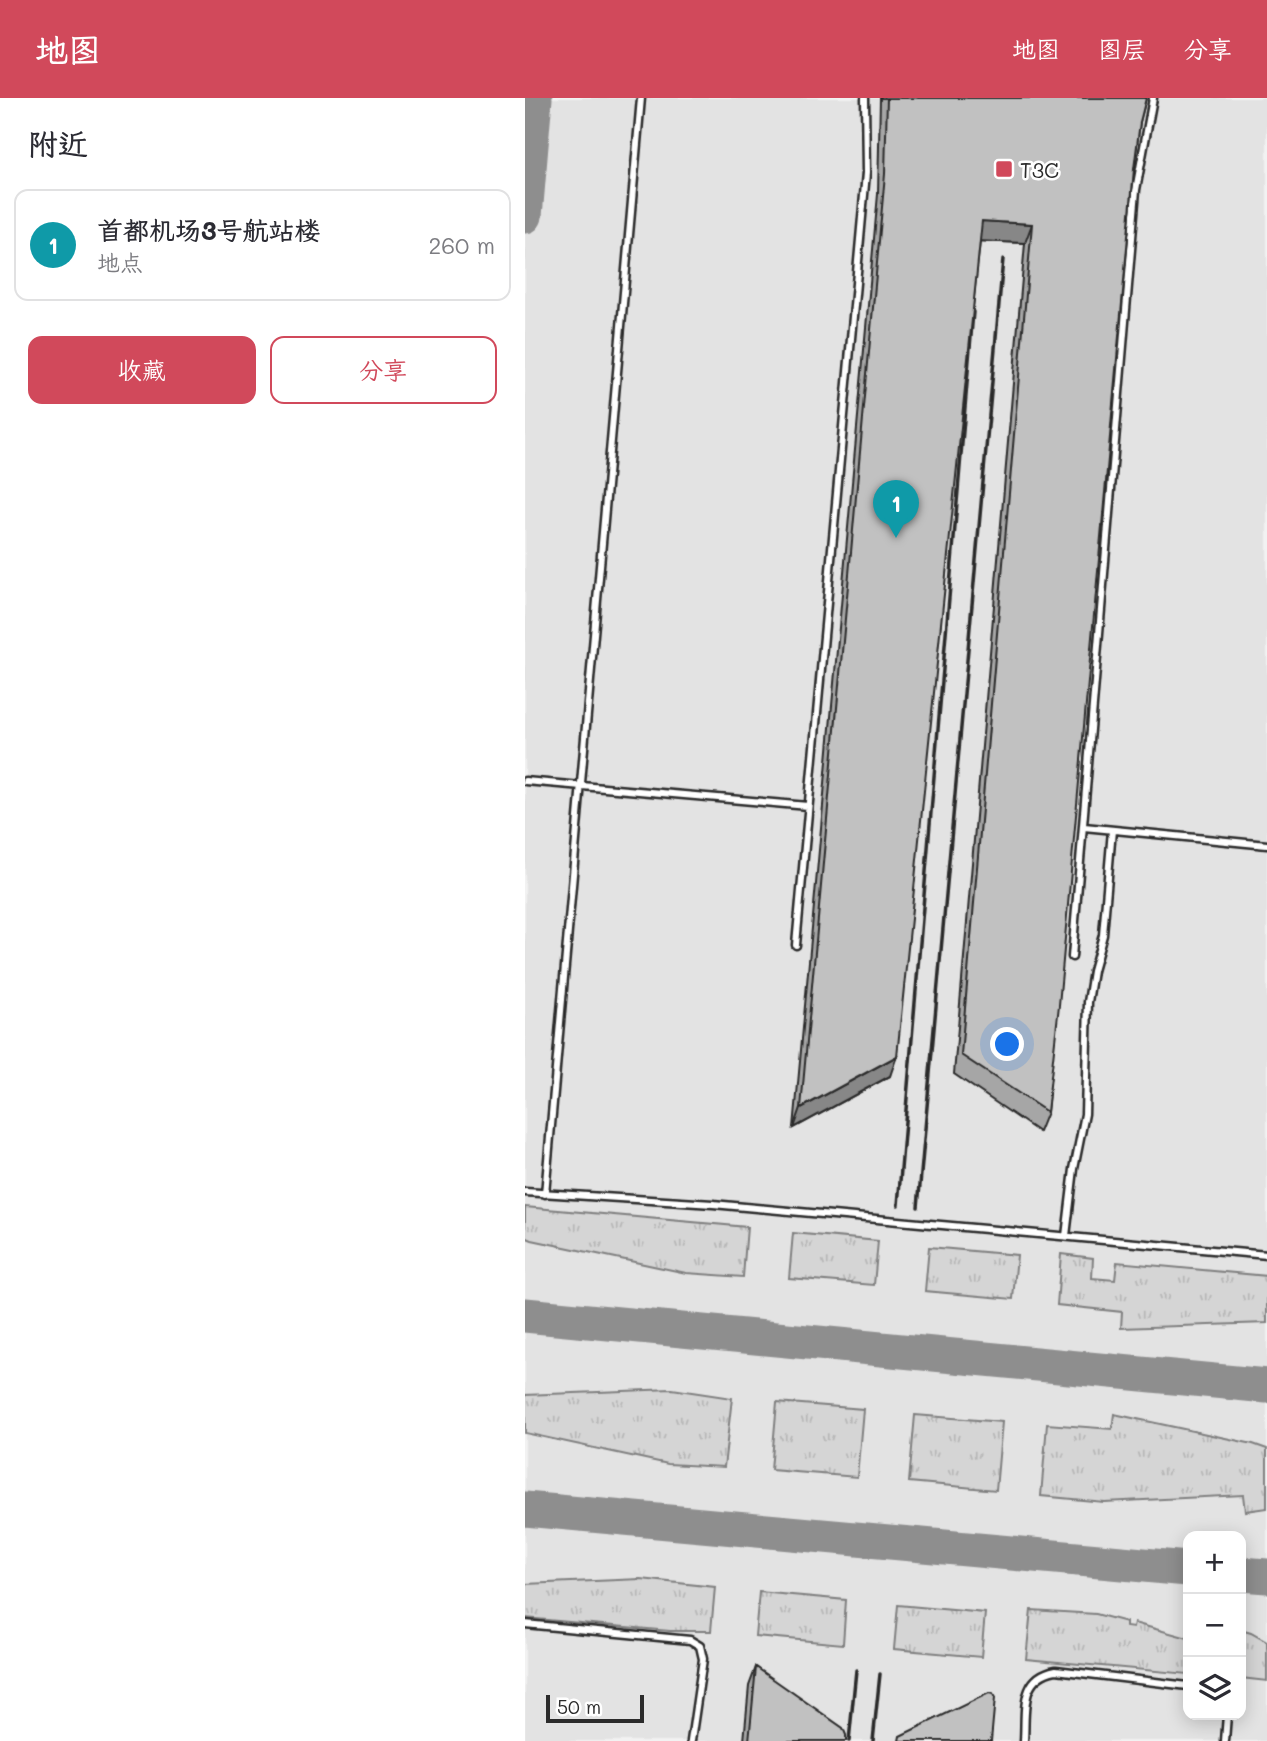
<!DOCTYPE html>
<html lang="zh">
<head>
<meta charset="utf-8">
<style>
  :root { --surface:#fff; --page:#f7f7f7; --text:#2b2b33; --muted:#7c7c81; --line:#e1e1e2; --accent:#d1495b }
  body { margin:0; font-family:Mali,"LXGW WenKai TC",sans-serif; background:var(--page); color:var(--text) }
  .controls { position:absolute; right:21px; bottom:21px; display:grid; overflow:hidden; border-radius:14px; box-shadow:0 4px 18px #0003 }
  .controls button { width:63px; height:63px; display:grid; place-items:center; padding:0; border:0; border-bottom:2px solid var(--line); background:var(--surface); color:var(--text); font:35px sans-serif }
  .scale { position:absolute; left:21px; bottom:18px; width:98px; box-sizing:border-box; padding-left:7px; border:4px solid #2b2b2b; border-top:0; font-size:19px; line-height:24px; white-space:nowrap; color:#2b2b2b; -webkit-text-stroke:5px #fff; paint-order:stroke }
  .you { position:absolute; left:483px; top:947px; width:24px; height:24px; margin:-18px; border:5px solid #fff; border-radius:50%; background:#1a73e8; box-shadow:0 0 0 10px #1a73e833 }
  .badge { display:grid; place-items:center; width:46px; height:46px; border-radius:50%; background:var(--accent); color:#fff; font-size:23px; font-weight:700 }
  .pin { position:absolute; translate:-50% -58px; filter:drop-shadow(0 2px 4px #0008) }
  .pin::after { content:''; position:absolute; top:37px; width:24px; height:21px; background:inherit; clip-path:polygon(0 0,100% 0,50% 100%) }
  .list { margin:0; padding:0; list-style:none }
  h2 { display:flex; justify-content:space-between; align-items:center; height:91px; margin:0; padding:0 28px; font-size:30px }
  h2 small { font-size:23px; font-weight:400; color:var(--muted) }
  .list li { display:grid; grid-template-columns:46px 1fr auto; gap:21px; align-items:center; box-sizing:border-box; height:112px; margin:0 14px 14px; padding:0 14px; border:2px solid var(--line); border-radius:14px }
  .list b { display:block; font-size:26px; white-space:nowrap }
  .list p { margin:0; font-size:23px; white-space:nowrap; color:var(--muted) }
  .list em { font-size:23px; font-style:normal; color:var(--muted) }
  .actions { display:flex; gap:14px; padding:21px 28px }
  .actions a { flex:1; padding:16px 0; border:2px solid var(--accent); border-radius:14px; text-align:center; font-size:24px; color:var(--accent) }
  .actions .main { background:var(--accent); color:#fff }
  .icon { flex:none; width:38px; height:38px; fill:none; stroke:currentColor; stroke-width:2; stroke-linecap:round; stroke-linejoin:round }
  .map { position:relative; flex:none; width:742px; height:1643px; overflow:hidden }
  header { display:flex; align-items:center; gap:42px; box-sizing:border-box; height:98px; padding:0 35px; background:var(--accent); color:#fff }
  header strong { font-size:33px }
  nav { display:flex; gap:38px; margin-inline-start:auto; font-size:24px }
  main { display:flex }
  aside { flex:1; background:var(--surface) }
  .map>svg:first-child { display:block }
</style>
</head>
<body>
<header>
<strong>地图</strong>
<nav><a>地图</a><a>图层</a><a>分享</a></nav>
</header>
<main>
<aside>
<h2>附近<small></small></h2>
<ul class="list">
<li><span class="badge" style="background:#0f9aa8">1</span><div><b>首都机场3号航站楼</b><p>地点</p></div><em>260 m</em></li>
</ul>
<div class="actions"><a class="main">收藏</a><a>分享</a></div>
</aside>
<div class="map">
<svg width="742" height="1643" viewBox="0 0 742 1643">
  <defs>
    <pattern id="grass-tufts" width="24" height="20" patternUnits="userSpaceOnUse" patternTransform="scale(1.75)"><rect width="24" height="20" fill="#d5d5d5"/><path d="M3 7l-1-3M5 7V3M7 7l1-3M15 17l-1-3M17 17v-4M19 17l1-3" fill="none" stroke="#b7b7b7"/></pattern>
  </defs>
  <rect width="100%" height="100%" fill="#f2f2f2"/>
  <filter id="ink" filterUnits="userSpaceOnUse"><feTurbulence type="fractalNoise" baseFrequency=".0143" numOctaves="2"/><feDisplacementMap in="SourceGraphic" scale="14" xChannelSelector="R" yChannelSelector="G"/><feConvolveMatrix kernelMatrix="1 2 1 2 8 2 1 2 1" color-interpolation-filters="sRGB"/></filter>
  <g filter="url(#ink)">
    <!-- built -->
    <path fill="#e3e3e3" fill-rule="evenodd" d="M 0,0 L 742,0 L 742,1643 L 0,1643 ZM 663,1438 L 716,1438 L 716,1617 L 663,1617 Z"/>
    <!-- grass -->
    <path fill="url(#grass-tufts)" stroke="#808080" stroke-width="2" d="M 0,1109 L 222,1129 L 218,1179 L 161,1175 L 7,1142 L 0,1139 Z
      M 268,1135 L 353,1143 L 349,1187 L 264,1180 Z
      M 404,1149 L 492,1157 L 488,1201 L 400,1193 Z
      M 536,1156 L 568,1160 L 567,1180 L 590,1182 L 592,1164 L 742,1178 L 742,1225 L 596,1230 L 597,1214 L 532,1207 Z
      M 147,1291 L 207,1300 L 199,1369 L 143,1366 L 0,1335 L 0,1297 Z
      M 252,1304 L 338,1311 L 332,1379 L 246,1372 Z
      M 589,1316 L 728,1346 L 742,1351 L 742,1410 L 720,1413 L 718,1397 L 579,1404 L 516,1398 L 522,1326 L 587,1331 Z
      M 390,1317 L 477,1324 L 471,1392 L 384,1384 Z
      M 116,1481 L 190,1489 L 186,1533 L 145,1533 L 0,1520 L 0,1486 Z
      M 234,1494 L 321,1502 L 318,1546 L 230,1538 Z
      M 373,1507 L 460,1515 L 456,1559 L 369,1551 Z
      M 506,1512 L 571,1516 L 601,1524 L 601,1529 L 608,1530 L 609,1525 L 663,1540 L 663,1576 L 501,1561 Z
      M 716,1532 L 726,1535 L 742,1544 L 742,1583 L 716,1580 Z"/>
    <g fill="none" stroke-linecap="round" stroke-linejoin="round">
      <!-- taxiway -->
      <path stroke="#8e8e8e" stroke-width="35" d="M 0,118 L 10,0
        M 0,1217 L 742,1288
        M 0,1411 L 663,1471
        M 716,1476 L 742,1478"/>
      <defs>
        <path id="lane" d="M 0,683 L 283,708
          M 559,729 L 742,747
          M 271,847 L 341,75 L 340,0
          M 547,859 L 611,92 L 628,0
          M 0,1094 L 188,1106 L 742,1157
          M 20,1096 L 116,0
          M 541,1138 L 549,1071 L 560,1016 L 563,904 L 568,873 L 578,837 L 587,732
          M 0,1526 L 165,1542 L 175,1548 L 178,1561 L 166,1643
          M 499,1643 C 501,1612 494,1579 531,1572 L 663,1588
          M 700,1643 L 702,1617"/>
      </defs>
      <!-- lane casing -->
      <use href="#lane" stroke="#2b2b2b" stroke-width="11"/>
      <!-- lane -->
      <use href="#lane" stroke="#fff" stroke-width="6"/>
      <!-- rail -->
      <path stroke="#2b2b2b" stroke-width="3.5" d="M 373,1107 L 448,214
        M 393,1109 L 478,161
        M 324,1643 L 331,1572
        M 348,1643 L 355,1576"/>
    </g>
    <!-- wall -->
    <path fill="#a6a6a6" stroke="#2b2b2b" stroke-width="2" d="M 355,0 L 621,0 L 615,24 L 609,71 L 522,1014 L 514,1034 L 429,976 L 500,145 L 455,143 L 365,978 L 269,1030 L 353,96 Z
      M 231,1569 L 321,1643 L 219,1643 L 224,1588 Z"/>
    <!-- shaded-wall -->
    <path fill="#878787" stroke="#2b2b2b" stroke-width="2" d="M 457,123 L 507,126 L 500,145 L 450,143 Z
      M 372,958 L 365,978 L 269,1030 L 276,1010 Z"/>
    <!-- building -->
    <path fill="#c1c1c1" stroke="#2b2b2b" stroke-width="2" d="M 362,0 L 621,0 L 615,24 L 609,71 L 534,907 L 522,1014 L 436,957 L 507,126 L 457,123 L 372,958 L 276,1010 L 360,76 Z
      M 231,1569 L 318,1630 L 321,1637 L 321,1643 L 224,1643 Z
      M 464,1595 L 468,1596 L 470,1600 L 466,1643 L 374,1643 L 375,1638 Z"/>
  </g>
  <!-- markers -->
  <rect fill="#d1495b" stroke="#fff" stroke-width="2.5" x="470" y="62" width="18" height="18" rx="3.5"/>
  <g text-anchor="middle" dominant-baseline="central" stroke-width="5" stroke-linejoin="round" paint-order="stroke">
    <!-- poi labels -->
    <g font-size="21" fill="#2b2b2b" stroke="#fff" text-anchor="start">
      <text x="495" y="71">T3C</text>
    </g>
  </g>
</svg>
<div class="controls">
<button>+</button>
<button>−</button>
<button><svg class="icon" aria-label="layers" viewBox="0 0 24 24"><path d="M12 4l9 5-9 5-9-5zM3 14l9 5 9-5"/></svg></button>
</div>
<div class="scale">50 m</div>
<div class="you"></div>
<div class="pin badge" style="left:371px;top:440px;background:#0f9aa8">1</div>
</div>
</main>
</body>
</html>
